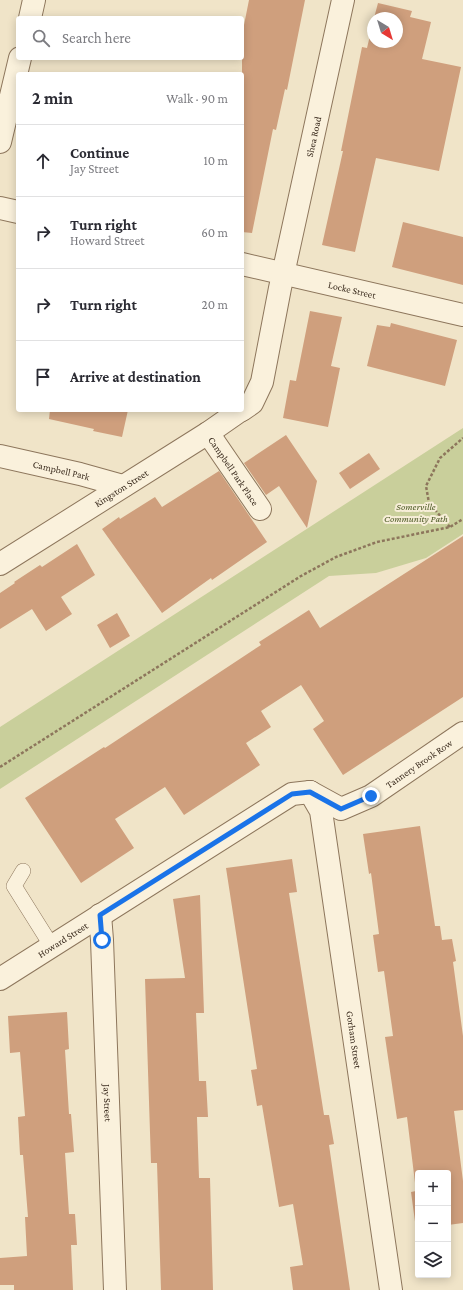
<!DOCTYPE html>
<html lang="en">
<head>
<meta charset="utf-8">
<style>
  :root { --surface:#fff; --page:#f2f2f3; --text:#2b2b33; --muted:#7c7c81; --line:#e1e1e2 }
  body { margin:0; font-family:"Crimson Pro",serif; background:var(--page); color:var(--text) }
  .controls { position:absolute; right:12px; bottom:12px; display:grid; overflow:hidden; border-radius:4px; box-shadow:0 2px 10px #0003 }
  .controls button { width:36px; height:36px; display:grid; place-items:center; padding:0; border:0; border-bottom:1px solid var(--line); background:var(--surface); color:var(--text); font:20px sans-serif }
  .compass { position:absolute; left:367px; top:12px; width:36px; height:36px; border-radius:50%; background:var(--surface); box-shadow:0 2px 10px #0003; rotate:142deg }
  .stop { position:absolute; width:12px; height:12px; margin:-9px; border:3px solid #1a73e8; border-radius:50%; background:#fff }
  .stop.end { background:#1a73e8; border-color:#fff; box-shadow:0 1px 4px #0008 }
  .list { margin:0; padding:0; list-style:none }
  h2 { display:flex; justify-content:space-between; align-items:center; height:52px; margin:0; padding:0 16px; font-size:17px }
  h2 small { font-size:13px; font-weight:400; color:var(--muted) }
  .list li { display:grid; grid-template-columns:26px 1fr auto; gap:12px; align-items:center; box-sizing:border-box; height:72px; padding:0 16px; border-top:1px solid var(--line) }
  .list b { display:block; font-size:15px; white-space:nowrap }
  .list p { margin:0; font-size:13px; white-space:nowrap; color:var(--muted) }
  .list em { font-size:13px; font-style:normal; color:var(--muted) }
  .icon { flex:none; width:22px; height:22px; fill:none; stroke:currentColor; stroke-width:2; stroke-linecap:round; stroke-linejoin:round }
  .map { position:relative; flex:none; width:463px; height:1290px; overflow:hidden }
  .search { position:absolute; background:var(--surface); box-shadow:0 2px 10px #0003; left:16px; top:16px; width:228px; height:44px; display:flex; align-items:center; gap:10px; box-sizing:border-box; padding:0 14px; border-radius:4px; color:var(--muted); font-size:15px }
  .panel { position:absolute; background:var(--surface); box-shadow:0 2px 10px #0003; left:16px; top:72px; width:228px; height:340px; border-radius:4px }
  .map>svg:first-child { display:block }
</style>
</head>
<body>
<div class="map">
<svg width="463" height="1290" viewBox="0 0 463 1290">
  <rect width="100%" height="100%" fill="#f0e4c8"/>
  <!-- green -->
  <path fill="#c9cf9b" d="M 463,428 L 463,534 L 426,558 L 376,573 L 329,576 L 0,789 L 0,727 Z"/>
  <!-- building -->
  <path fill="#cf9f7d" d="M 249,0 L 305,0 L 287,90 L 285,89 L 276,130 L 273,129 L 252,233 L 242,232 L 242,35 Z
    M 378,3 L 412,11 L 410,17 L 431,22 L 422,59 L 461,67 L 439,171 L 376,158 L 355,252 L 322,245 L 343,151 L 341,151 L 362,47 L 367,48 L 373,23 L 373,42 L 397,42 L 397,18 L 374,18 Z
    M 403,222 L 463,237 L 463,285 L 392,267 Z
    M 310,311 L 342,317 L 331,366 L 340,368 L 328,427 L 283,418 L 290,380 L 296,381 Z
    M 391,323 L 457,340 L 445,386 L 367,366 L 377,325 L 390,327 Z
    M 50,410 L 128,410 L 122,437 L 93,431 L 94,429 L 49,419 Z
    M 286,435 L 317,481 L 307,528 L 279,486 L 266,495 L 244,463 Z
    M 369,453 L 380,469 L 350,489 L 339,473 Z
    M 219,471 L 267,542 L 212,580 L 211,578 L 162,613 L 102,529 L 119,517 L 120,519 L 155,497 L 162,507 Z
    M 463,536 L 463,697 L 343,775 L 313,729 L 324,721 L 301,685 L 261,711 L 271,727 L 246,743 L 260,765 L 184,815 L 165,787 L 115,819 L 134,848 L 81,883 L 25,798 L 104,747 L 105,748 L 261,645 L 259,642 L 309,610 L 320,628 Z
    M 77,544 L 95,575 L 61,597 L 72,614 L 46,631 L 32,609 L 0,629 L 0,593 L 15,583 L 14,582 L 40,565 L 42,567 Z
    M 117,613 L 130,636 L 110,648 L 97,625 Z
    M 420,826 L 435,926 L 440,926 L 442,940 L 452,939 L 456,961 L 453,962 L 463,1036 L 463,1110 L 454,1111 L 463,1181 L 463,1223 L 448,1225 L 448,1173 L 418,1173 L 418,1228 L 416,1229 L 411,1192 L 416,1191 L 407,1117 L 397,1119 L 385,1037 L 393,1036 L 384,971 L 378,972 L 373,935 L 379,934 L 371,873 L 369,874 L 363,834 Z
    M 292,859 L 297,892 L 289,893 L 324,1115 L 329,1115 L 334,1144 L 329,1145 L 350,1290 L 293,1290 L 290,1267 L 303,1265 L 293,1204 L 279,1207 L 262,1105 L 257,1106 L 251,1070 L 257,1069 L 226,868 Z
    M 200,895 L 204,1013 L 196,1013 L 199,1081 L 206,1081 L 208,1117 L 197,1117 L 199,1178 L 210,1178 L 213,1290 L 161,1290 L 157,1163 L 151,1163 L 145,979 L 185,978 L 173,899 Z
    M 67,1012 L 69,1049 L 65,1050 L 69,1114 L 71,1114 L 74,1152 L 65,1153 L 69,1214 L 75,1214 L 77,1245 L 71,1245 L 73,1290 L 14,1290 L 14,1285 L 0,1285 L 0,1258 L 27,1256 L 25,1217 L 28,1217 L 23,1155 L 20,1155 L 18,1117 L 25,1116 L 20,1052 L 10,1053 L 8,1016 Z"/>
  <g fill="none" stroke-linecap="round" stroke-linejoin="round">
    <defs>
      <path id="service" d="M 23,871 L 14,886 L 51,945"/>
      <g id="minor">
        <path d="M 30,18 L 34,0"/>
        <path d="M 0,142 L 20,58"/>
        <path d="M 0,208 L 18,212"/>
        <path id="s1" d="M 242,264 L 463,315"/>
        <path id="s2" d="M 242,410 L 252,403 L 262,382 L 280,288 L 343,0"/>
        <path id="s3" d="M 208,433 L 260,509"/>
        <path id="s4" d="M 0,456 L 80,474 L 123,486"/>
        <path id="s5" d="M 0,564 L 208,433 L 241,410"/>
        <path id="s6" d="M 310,792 L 321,811 L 391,1290"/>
        <path id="s7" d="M 310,792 L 341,809 L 371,796 L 463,733"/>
        <path id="s8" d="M 100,915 L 102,940 L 115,1290"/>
        <path id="s9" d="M 0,979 L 292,794 L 310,792"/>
      </g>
    </defs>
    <!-- service casing -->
    <use href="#service" stroke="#8d765c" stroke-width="16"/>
    <!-- minor casing -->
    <use href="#minor" stroke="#8d765c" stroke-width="24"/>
    <!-- path -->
    <path stroke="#8d765c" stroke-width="2.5" stroke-dasharray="3 2" stroke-linecap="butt" d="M 450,527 L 429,503 L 426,486 L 440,458 L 463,438
      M 0,767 L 301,576 L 336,557 L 377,542 L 450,527 L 463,519"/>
    <!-- service -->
    <use href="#service" stroke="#faf1dc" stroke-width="15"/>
    <!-- minor -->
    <use href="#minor" stroke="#faf1dc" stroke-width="22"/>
  </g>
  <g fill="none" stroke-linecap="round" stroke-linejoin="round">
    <!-- route -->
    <path stroke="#1a73e8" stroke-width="5" d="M 102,940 L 100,915 L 292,794 L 310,792 L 341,809 L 371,796"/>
  </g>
  <g text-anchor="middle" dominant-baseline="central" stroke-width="4" stroke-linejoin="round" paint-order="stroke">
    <!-- street labels -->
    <g font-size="10" fill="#3d2e20" stroke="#f7eed8">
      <text stroke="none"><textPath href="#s2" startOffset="286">Shea Road</textPath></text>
      <text stroke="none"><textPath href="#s1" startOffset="113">Locke Street</textPath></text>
      <text stroke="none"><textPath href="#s4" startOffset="63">Campbell Park</textPath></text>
      <text stroke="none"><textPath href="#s3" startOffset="46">Campbell Park Place</textPath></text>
      <text stroke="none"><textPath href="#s5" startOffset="143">Kingston Street</textPath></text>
      <text stroke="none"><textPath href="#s7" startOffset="126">Tannery Brook Row</textPath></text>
      <text stroke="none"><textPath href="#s9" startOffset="74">Howard Street</textPath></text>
      <text stroke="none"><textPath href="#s6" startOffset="253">Gorham Street</textPath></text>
      <text stroke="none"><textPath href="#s8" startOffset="188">Jay Street</textPath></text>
    </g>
    <!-- park labels -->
    <g font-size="10" font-style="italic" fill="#4d5a26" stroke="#f7eed8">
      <text x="416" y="506">Somerville<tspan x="416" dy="12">Community Path</tspan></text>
    </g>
  </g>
</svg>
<div class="controls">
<button>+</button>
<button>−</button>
<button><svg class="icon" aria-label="layers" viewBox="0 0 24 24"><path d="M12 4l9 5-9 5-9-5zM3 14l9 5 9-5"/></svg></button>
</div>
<svg class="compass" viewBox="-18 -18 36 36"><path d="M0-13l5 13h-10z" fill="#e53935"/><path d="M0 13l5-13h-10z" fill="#7c7c81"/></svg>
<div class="stop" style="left:102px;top:940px"></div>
<div class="stop end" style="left:371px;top:796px"></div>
<div class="search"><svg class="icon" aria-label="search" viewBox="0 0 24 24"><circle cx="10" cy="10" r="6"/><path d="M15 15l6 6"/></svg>Search here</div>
<section class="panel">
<h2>2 min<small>Walk · 90 m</small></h2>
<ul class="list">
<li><svg class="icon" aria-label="ahead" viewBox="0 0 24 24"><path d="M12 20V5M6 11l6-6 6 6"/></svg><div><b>Continue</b><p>Jay Street</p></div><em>10 m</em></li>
<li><svg class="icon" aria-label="right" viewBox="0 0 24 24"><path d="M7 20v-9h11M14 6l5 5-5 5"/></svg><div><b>Turn right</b><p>Howard Street</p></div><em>60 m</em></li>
<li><svg class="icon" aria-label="right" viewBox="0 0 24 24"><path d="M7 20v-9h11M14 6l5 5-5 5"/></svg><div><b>Turn right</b></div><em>20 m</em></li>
<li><svg class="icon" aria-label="arrive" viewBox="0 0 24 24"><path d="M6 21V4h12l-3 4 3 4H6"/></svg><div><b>Arrive at destination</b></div></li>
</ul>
</section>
</div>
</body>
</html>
